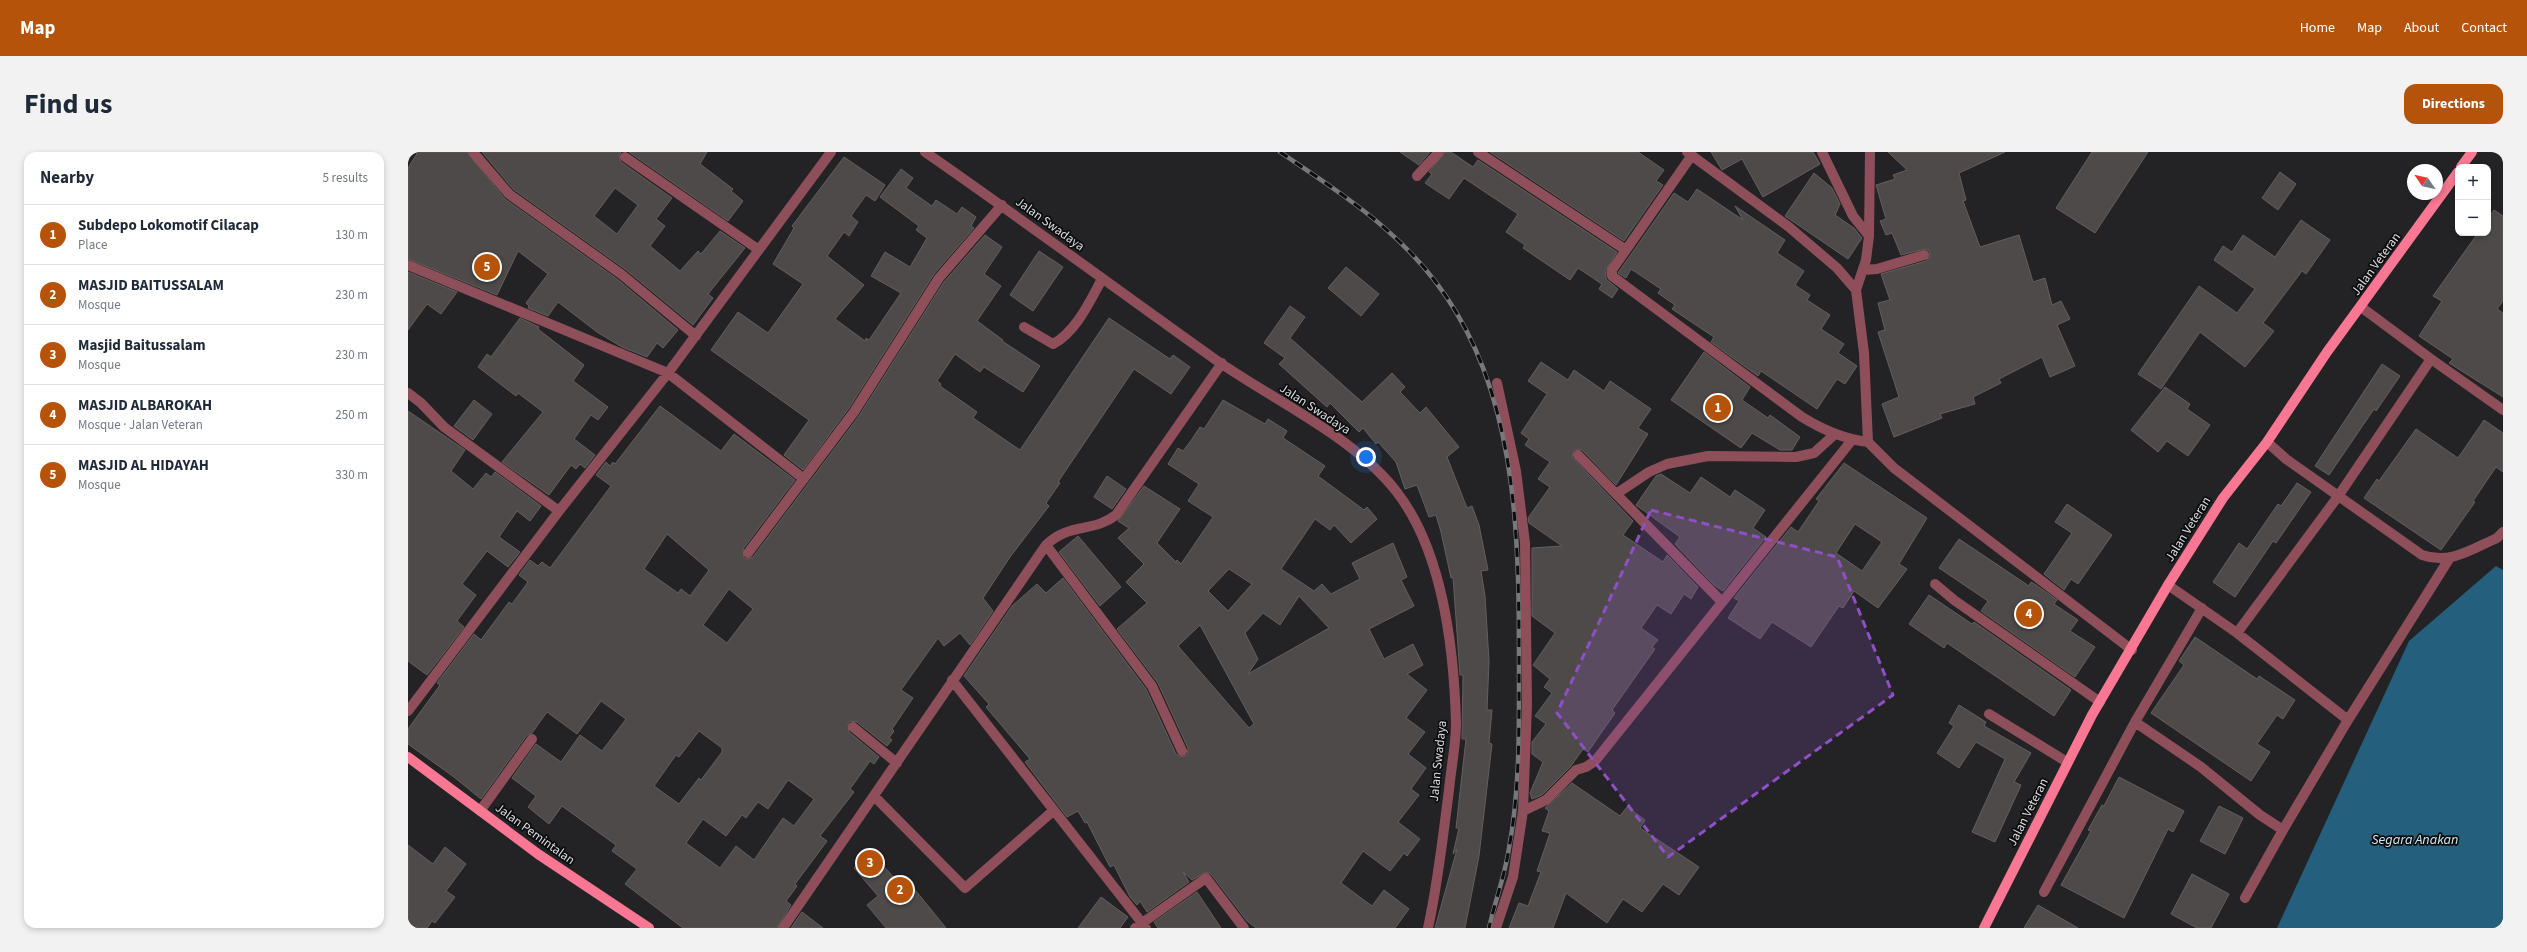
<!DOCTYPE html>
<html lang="en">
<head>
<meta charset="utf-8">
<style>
  :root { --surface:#fff; --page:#f2f2f3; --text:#1f2937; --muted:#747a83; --line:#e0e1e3; --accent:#b45309 }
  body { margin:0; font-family:"Source Sans 3",sans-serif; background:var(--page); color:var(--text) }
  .controls { position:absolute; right:12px; top:12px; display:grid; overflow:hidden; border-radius:8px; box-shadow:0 2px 6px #0003 }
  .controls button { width:36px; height:36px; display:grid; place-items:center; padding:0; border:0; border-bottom:1px solid var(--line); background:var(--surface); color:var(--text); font:20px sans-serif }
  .compass { position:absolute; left:1999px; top:12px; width:36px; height:36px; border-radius:50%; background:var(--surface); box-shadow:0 2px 6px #0003; rotate:304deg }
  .you { position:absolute; left:958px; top:305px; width:14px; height:14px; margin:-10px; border:3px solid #fff; border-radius:50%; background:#1a73e8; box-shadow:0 0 0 6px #1a73e833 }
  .badge { display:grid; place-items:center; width:26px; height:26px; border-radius:50%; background:var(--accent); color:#fff; font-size:13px; font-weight:700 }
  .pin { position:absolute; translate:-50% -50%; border:2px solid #fff; box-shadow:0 1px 4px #0006 }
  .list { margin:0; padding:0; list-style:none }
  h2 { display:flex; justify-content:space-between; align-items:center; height:52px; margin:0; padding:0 16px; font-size:17px }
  h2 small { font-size:13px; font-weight:400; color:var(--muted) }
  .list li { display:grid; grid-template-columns:26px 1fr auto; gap:12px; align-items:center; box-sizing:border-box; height:60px; padding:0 16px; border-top:1px solid var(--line) }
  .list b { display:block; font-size:15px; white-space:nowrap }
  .list p { margin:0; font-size:13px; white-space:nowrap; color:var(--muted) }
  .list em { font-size:13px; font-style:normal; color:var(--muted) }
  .map { position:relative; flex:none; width:2095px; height:776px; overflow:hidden; border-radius:12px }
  header { display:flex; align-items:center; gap:24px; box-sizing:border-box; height:56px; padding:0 20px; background:var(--accent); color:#fff }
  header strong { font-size:19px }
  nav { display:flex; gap:22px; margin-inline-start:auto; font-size:14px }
  .intro { display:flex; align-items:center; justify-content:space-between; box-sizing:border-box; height:96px; padding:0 24px }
  h1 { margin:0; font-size:28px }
  .button { padding:10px 18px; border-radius:12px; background:var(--accent); color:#fff; font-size:14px; font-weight:700 }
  main { display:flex; gap:24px; padding:0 24px }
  aside { flex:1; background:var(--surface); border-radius:12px; box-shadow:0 2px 6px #0003 }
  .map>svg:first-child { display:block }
</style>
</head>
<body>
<header>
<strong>Map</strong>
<nav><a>Home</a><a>Map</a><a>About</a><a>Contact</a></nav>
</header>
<div class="intro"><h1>Find us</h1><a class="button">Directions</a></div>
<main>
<aside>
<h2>Nearby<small>5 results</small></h2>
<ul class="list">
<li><span class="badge">1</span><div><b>Subdepo Lokomotif Cilacap</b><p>Place</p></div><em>130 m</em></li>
<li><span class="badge">2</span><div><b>MASJID BAITUSSALAM</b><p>Mosque</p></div><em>230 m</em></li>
<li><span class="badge">3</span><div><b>Masjid Baitussalam</b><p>Mosque</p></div><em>230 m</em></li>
<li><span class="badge">4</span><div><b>MASJID ALBAROKAH</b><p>Mosque · Jalan Veteran</p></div><em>250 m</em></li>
<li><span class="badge">5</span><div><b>MASJID AL HIDAYAH</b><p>Mosque</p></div><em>330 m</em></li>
</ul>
</aside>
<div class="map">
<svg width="2095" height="776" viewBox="0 0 2095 776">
  <rect width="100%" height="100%" fill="#232326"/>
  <!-- water -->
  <path fill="#245f7d" d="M 2088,414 L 2095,418 L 2095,776 L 1869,776 L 2001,489 Z"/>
  <!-- building -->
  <path fill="#4d4a49" stroke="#635f5e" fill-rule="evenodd" d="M 10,0 L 59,0 L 97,47 L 209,127 L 270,178 L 255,196 L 249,191 L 239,205 L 214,195 L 189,180 L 150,150 L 140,164 L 120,156 L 121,154 L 118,151 L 140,122 L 110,99 L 89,143 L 0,107 L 0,16 Z
    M 74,0 L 213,0 L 211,5 L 213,10 L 264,46 L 248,67 L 257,74 L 242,94 L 272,119 L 290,99 L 293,102 L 312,79 L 337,96 L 300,142 L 305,146 L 285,173 L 217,117 L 105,37 ZM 207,36 L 230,53 L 209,82 L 186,64 Z
    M 221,0 L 299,0 L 292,12 L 325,37 L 323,39 L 335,49 L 320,69 Z
    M 992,0 L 1022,0 L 1011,13 Z
    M 1037,0 L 1043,0 L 1065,15 L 1070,8 L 1209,100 L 1198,118 L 1198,127 L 1210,137 L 1204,146 L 1191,137 L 1194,132 L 1170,116 L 1162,128 L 1115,96 L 1117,93 L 1098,80 L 1110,62 L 1056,26 L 1041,47 L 1017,31 L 1024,22 L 1021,20 Z
    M 1082,0 L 1230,0 L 1256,18 L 1248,29 L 1255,33 L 1216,89 Z
    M 1303,0 L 1405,0 L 1412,12 L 1355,45 L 1334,7 L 1314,18 Z
    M 1480,0 L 1597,0 L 1551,21 L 1558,48 L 1555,49 L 1572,95 L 1611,83 L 1625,130 L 1637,126 L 1644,153 L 1653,149 L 1662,167 L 1649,173 L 1667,214 L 1642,225 L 1634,205 L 1591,227 L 1593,231 L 1565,245 L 1567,252 L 1532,262 L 1534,266 L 1486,285 L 1474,252 L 1491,245 L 1470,180 L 1477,178 L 1470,151 L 1482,148 L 1473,122 L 1518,109 L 1522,104 L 1521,99 L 1517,97 L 1493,103 L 1484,81 L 1478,83 L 1472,69 L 1478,67 L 1468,33 L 1487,27 L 1485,23 L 1499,18 Z
    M 1684,0 L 1740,0 L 1687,81 L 1648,56 Z
    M 436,5 L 477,33 L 467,49 L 458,43 L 443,64 L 450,70 L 441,84 L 436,80 L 419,104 L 456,133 L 427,167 L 457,189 L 458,186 L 461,188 L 493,141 L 463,124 L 477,100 L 502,115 L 519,86 L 508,78 L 511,74 L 472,45 L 493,17 L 505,26 L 498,36 L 524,54 L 528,48 L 549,62 L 554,55 L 568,65 L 563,74 L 566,76 L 526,122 L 441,256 L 395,318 L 376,303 L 401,268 L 303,198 L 330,160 L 360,181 L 395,132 L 365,112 L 386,76 L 384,74 Z
    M 1872,20 L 1888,32 L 1870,58 L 1854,46 Z
    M 1406,21 L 1424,36 L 1432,52 L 1427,63 L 1446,76 L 1454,86 L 1440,107 L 1377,64 Z
    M 1289,37 L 1335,68 L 1327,54 L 1377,88 L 1369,101 L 1396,119 L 1387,133 L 1402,143 L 1399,148 L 1422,163 L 1413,177 L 1436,192 L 1430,201 L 1449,214 L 1437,232 L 1429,227 L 1409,257 L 1353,219 L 1350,224 L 1303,190 L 1306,185 L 1264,157 L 1267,153 L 1250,141 L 1253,137 L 1223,117 L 1218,126 L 1210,121 L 1266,41 L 1280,50 Z
    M 2086,58 L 2095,64 L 2095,149 L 2089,157 L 2095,161 L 2095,245 L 2041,211 L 2045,207 L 2011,184 L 2034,149 L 2025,144 L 2070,81 L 2080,81 L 2080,66 Z
    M 1893,68 L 1922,88 L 1898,122 L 1894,119 L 1855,171 L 1866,179 L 1837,215 L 1792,180 L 1753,237 L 1730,222 L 1791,134 L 1829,161 L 1847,137 L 1806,108 L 1815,94 L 1824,100 L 1835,83 L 1867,105 Z
    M 577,83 L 594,95 L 576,122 L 593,134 L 569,169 L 595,188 L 594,189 L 632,214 L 615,240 L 576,215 L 572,220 L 547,202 L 529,229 L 533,232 L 532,234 L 569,260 L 565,266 L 612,298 L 701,166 L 762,207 L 765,203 L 782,215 L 763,242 L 726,217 L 650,330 L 652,331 L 638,351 L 641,354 L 602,405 L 575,446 L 585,459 L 562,493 L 552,481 L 536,494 L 530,486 L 493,538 L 505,546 L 484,577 L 486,579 L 481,586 L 484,588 L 479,594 L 449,570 L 443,569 L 440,571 L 441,580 L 471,605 L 466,612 L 462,609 L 442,637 L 446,640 L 412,684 L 419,689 L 387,732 L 389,734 L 378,749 L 383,753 L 369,776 L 275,776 L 217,732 L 229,717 L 204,699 L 208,693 L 154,654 L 141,672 L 120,655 L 128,644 L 104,626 L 128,592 L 153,610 L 172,583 L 194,599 L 218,567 L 193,549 L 169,582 L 139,560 L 124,581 L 119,583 L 73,647 L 46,625 L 0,592 L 0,577 L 32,533 L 29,531 L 66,482 L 73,488 L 101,450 L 104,452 L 120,430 L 111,423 L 122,408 L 130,414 L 134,410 L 142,416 L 203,334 L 188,323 L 198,310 L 202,314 L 205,310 L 207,312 L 252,254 L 313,299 L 326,282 L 387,328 L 335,397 L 336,406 L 340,407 L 345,405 L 451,264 L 536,130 ZM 259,382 L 301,418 L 282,444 L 273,437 L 270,441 L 236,417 ZM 321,437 L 345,457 L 319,491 L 295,473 ZM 291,579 L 314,596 L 314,600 L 293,628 L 291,626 L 271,652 L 246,634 L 268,603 L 271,605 ZM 380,628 L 406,647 L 386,674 L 375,666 L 346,708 L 328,694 L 312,716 L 278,691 L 295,667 L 318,684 L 334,663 L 338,666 L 350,650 L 360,657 Z
    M 631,99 L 655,115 L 625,159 L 602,143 Z
    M 938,115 L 971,142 L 953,164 L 920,136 Z
    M 0,120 L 49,140 L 33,162 L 19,152 L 0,178 Z
    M 882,154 L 897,165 L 882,186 L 954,250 L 984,221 L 997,235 L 992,240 L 1012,261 L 1018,255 L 1051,295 L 1039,305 L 1059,356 L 1064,354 L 1071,373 L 1080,418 L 1073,419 L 1077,444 L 1081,509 L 1079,558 L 1084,558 L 1081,591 L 1084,592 L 1071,704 L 1057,776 L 1027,776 L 1049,697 L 1045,702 L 1051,676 L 1048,676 L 1058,587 L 1054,587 L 1055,523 L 1052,523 L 1045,425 L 1043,426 L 1033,380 L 1028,363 L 1021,365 L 1009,333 L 997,337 L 988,310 L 970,290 L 968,292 L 955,276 L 951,280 L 922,251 L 919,255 L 871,212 L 877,206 L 856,191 Z
    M 112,166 L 131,175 L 130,177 L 176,213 L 165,229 L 200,255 L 190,268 L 183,263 L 166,287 L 187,303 L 177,316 L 172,312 L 168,317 L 163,313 L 141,343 L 94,310 L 135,260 L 110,241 L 108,244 L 70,215 L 79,202 L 83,205 Z
    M 1296,200 L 1342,235 L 1334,248 L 1360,266 L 1362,263 L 1392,285 L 1384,298 L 1372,298 L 1344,281 L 1333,296 L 1263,248 Z
    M 1133,210 L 1160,228 L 1166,218 L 1196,239 L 1202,229 L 1243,257 L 1230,276 L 1240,282 L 1208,333 L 1174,298 L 1166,298 L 1164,305 L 1225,369 L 1215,383 L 1255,410 L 1259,403 L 1290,435 L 1283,447 L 1276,442 L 1263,462 L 1249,453 L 1233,476 L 1250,488 L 1244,495 L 1247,497 L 1204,558 L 1207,561 L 1180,600 L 1175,597 L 1163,614 L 1134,643 L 1124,647 L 1122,641 L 1135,610 L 1124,602 L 1124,590 L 1138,572 L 1127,564 L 1144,541 L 1136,535 L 1142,527 L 1125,513 L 1147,481 L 1124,464 L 1124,396 L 1154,394 L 1121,371 L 1120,366 L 1142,335 L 1130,327 L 1142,310 L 1117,293 L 1121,287 L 1113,281 L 1139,242 L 1120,229 Z
    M 1974,212 L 1992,224 L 1968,259 L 1966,257 L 1921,323 L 1907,314 Z
    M 1757,235 L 1782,252 L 1779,257 L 1802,273 L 1780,304 L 1759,289 L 1750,300 L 1723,278 Z
    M 66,248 L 84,262 L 65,288 L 46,274 Z
    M 815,248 L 857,272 L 860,267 L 879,279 L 875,286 L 917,314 L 910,324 L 956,358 L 959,355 L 969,367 L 943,391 L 926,373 L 922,378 L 907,367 L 873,417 L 906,439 L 914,432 L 923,442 L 952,427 L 944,411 L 985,391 L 999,425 L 993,428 L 1006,454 L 961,477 L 976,507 L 1005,492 L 1015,513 L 999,522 L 1019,538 L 998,566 L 1017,580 L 1000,602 L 1018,616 L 1003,637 L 1011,643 L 990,670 L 1012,687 L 999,704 L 996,701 L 982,719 L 955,699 L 933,731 L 964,754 L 976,738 L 1001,757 L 987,776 L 848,776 L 839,769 L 803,722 L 798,720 L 784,728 L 775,720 L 781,730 L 739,760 L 732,749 L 729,753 L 722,745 L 706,713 L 702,715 L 679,670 L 677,671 L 670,659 L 659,665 L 617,610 L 622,607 L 578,555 L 581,552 L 556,524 L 604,454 L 629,432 L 638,441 L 655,426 L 738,537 L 768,602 L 773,605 L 779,603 L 780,596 L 750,531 L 709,477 L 739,451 L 718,430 L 736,412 L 710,386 L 721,376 L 710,369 L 736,334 L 772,357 L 749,391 L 768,410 L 769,408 L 773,412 L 805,365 L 780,349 L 791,332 L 760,312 L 770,296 L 775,299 L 782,290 L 792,275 L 796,277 ZM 821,417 L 844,432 L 820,459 L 800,439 ZM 891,444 L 921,476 L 840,522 L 850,507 L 837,481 L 855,461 L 872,473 ZM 792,473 L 846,572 L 841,576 L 770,494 Z
    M 0,259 L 57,298 L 43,319 L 65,337 L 78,321 L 83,325 L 87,320 L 133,354 L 122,369 L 109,359 L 91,385 L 112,400 L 100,415 L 79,399 L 54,432 L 68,443 L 49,469 L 56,475 L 19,523 L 0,509 Z
    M 2076,268 L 2095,281 L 2095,320 L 2088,315 L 2065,349 L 2067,350 L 2033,398 L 1956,346 L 1969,327 L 1971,329 L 2008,277 L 2050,306 Z
    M 1436,311 L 1519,366 L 1491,412 L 1499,417 L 1470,456 L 1446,439 L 1435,456 L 1431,454 L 1403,495 L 1364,470 L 1352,487 L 1320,466 L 1331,449 L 1326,446 L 1383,375 L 1390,380 L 1411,349 L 1408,347 ZM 1447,372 L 1474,390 L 1454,419 L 1428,401 Z
    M 1253,322 L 1282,341 L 1293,325 L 1322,345 L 1327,338 L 1357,358 L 1345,376 L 1358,385 L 1315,439 L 1306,433 L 1267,392 L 1272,385 L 1228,353 L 1248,324 Z
    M 699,324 L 718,337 L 704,357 L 686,345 Z
    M 1889,331 L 1903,340 L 1868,391 L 1865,389 L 1827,445 L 1805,430 L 1831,391 L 1839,397 L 1870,352 L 1873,354 Z
    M 1659,352 L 1704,383 L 1670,432 L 1663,427 L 1656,438 L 1636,422 L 1664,381 L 1647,370 Z
    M 670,384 L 713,435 L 692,454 L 651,400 Z
    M 1551,387 L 1621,434 L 1623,430 L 1628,433 L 1649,448 L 1646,452 L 1670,468 L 1662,479 L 1687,495 L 1667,525 L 1573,459 L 1580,449 L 1531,416 Z
    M 1521,443 L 1564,472 L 1566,470 L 1660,536 L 1663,538 L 1646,564 L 1539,491 L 1536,496 L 1501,472 Z
    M 1787,485 L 1849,527 L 1851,524 L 1887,548 L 1875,567 L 1869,563 L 1849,592 L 1862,600 L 1843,629 L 1743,561 L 1776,513 L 1771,509 Z
    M 1551,553 L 1578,570 L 1576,574 L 1623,601 L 1606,630 L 1613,633 L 1587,690 L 1564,680 L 1597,607 L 1568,590 L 1551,616 L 1529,601 L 1546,574 L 1541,571 Z
    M 1711,625 L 1776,659 L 1765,680 L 1760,677 L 1716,766 L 1653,733 L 1683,679 L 1680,678 L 1694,653 L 1696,654 Z
    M 1164,631 L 1212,664 L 1219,655 L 1237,668 L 1232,676 L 1291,715 L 1271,743 L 1255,732 L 1234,760 L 1215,747 L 1199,771 L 1158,741 L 1145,776 L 1101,776 L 1111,751 L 1120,754 L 1133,720 L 1129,719 L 1142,681 L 1134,679 L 1141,659 L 1137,656 Z
    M 1811,654 L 1835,666 L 1817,702 L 1792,689 Z
    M 0,693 L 25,712 L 37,695 L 58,712 L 38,739 L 47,745 L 27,771 L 24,769 L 19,776 L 0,776 Z
    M 463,700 L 489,729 L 495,723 L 538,776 L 478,776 L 459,753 L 470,744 L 446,716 Z
    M 1784,722 L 1821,742 L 1803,776 L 1789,776 L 1763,762 Z
    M 789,740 L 813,776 L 750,776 L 746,770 Z
    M 693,745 L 720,765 L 712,776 L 670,776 Z
    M 1630,753 L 1670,776 L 1616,776 Z
    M 394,760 L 415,776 L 383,776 Z"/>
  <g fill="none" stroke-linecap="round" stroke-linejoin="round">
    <!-- minor -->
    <path stroke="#8e4f5b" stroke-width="10" d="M 65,0 L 101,42 L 213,122 L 288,184
      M 517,0 C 615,68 711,139 808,208 C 865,248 945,284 988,339 C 1035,399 1046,497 1048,571 C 1048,593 1043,616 1041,638 C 1035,684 1030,731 1020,776
      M 1070,0 L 1218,98
      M 1279,0 L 1381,75 L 1429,116 L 1448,138 L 1456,201 L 1460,290 L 1486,316 L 1724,498
      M 1414,0 L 1445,64 L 1461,84
      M 1284,3 L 1204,118 L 1204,124 L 1394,265 C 1415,278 1435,287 1460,290
      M 217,5 L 351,98
      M 1009,24 L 1031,0
      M 0,113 L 260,221 L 396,327
      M 1455,118 L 1469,117 L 1516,103
      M 1448,138 L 1458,108 L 1461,84 L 1462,0
      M 1953,155 L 2023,207
      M 616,175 L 645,192 C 668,180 682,149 694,127
      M 0,241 L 13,251 L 36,275 L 151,359
      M 1859,290 L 1878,307 L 2014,403 C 2042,413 2064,397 2089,386 L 2095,380
      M 1170,303 L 1314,450
      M 1208,342 L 1241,320 L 1259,312 L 1300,304 L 1388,305 L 1406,301 L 1427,282
      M 638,393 L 744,534 L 774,599
      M 340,401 L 446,260 L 531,126 L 594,53
      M 1527,432 L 1546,448 L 1692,550
      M 1760,433 L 1829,481 L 1940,568
      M 1829,481 L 1931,343 L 2023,207 L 2095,258
      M 544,528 L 738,776
      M 0,559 L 151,359 L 260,221 L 423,0
      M 1581,562 L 1659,610
      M 1727,570 L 1793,615 L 1852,663 L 1875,678 L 1940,568 L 2041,407
      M 445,575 L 489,611
      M 467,645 L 557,736 L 645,659
      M 72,659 L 124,587
      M 1115,659 L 1138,648 L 1168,618 L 1178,615 L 1187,609 L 1444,288
      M 1636,740 L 1727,570 L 1794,456
      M 1837,746 L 1875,678
      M 375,776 L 638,393 C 662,370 685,381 708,363 L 814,211
      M 727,776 L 798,726 L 836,776
      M 1088,776 L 1105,725 L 1115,659 L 1119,553 L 1117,391 L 1108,319 L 1089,231"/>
    <!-- major -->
    <path stroke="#f97792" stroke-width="10" d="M 2053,15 L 2064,0
      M 0,605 L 130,702 L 241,776
      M 1576,776 L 1684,563 L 1760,433 L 1815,346 L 1859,290 L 1919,200 L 2050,20"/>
    <defs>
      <path id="rail" d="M 872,0 C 941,47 1004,86 1048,160 C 1111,264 1111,399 1111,517 C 1111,576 1112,637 1101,696 C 1097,723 1087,749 1081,776"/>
    </defs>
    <!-- rail casing -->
    <use href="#rail" stroke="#78787b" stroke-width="4.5"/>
    <!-- rail -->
    <use href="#rail" stroke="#0c0d0e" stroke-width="3" stroke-dasharray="9" stroke-linecap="butt"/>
  </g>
  <!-- marked area -->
  <path fill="#8f4fc5" fill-opacity="0.2" stroke="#8f4fc5" stroke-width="3" stroke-dasharray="8 5" stroke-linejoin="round" d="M 1243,358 L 1429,405 L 1485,543 L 1260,705 L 1149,561 Z"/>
  <g text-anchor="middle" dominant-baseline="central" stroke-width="3.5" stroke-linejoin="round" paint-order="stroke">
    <!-- street labels -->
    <g font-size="13" fill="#dddddf" stroke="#0c0d0e">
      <text transform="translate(642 72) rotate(36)">Jalan Swadaya</text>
      <text transform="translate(1968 112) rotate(-54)">Jalan Veteran</text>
      <text transform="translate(907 257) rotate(33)">Jalan Swadaya</text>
      <text transform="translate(1780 377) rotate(-58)">Jalan Veteran</text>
      <text transform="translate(1030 609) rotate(-84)">Jalan Swadaya</text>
      <text transform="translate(1620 660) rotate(-63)">Jalan Veteran</text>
      <text transform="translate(127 682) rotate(36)">Jalan Pemintalan</text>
    </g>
    <!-- water labels -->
    <g font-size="14" font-style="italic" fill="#d1e8f7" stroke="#0c0d0e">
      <text x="2007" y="688">Segara Anakan</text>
    </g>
  </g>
</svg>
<div class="controls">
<button>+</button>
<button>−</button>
</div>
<svg class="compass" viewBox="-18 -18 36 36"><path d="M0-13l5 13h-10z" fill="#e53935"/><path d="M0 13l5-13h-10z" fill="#747a83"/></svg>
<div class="you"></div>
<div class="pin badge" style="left:1310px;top:256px">1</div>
<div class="pin badge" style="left:492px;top:738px">2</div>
<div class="pin badge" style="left:462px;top:711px">3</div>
<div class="pin badge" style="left:1621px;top:462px">4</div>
<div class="pin badge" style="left:79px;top:115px">5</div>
</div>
</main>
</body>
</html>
